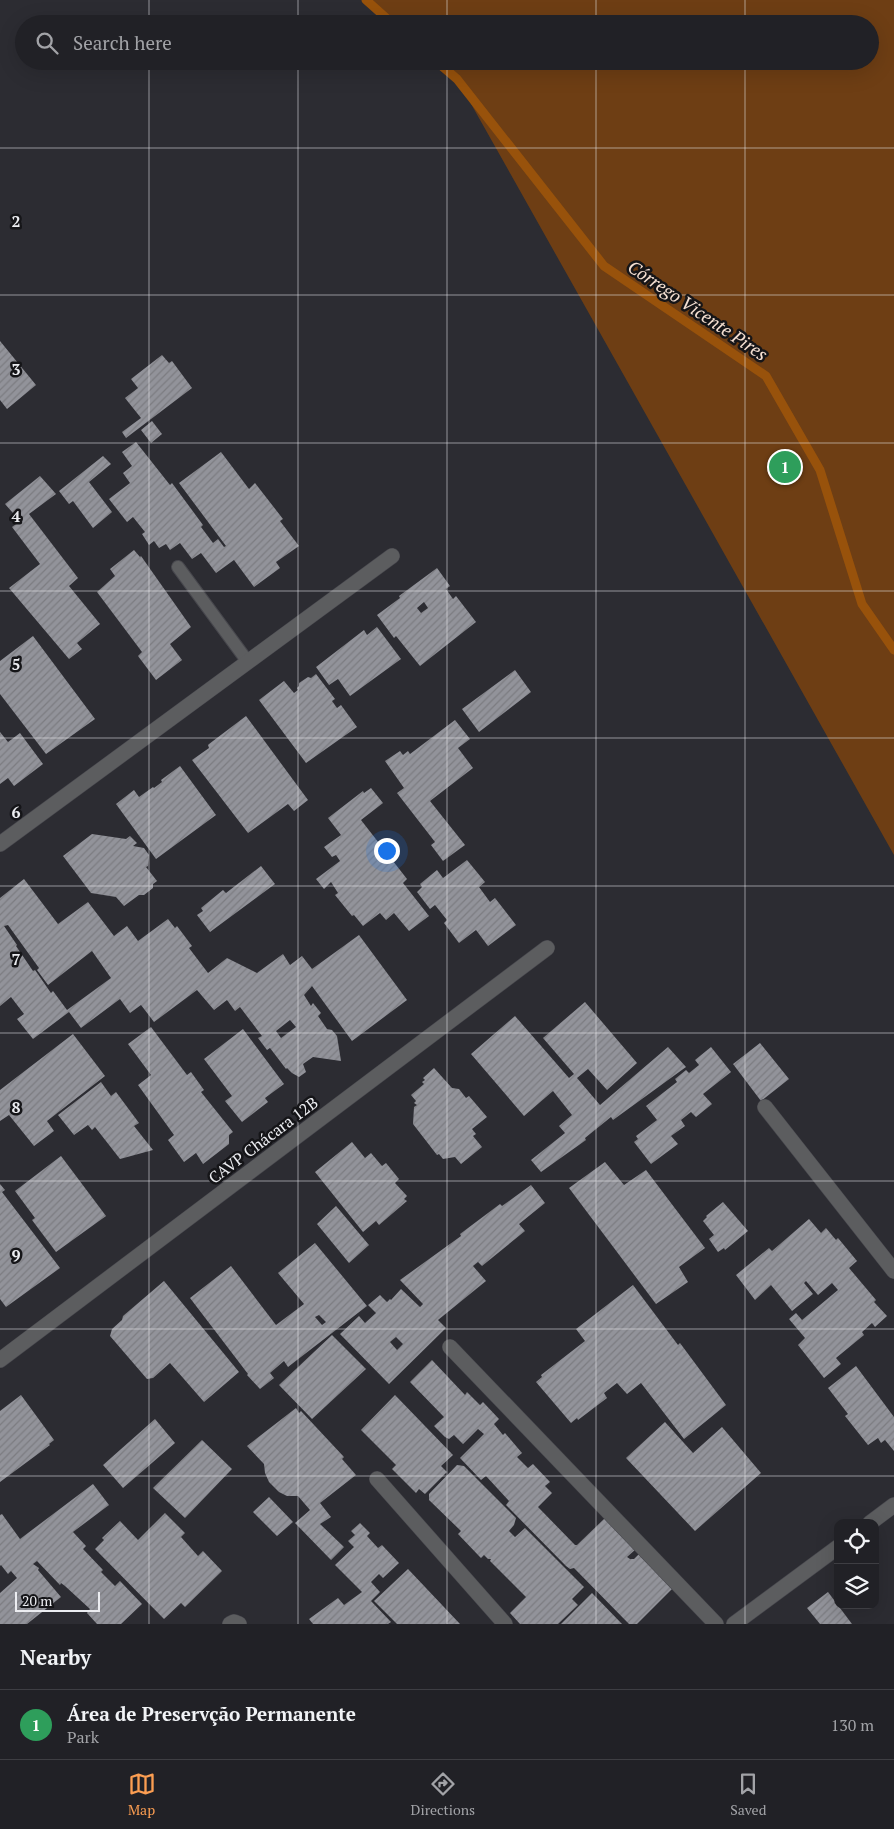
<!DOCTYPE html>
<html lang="en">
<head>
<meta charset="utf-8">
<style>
  :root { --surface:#212126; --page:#2d2e32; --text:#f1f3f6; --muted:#a2a3a7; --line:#3e3e43; --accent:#fc9e52 }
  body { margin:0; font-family:"PT Serif",serif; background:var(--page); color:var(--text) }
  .controls { position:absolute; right:15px; bottom:15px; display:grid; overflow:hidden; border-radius:10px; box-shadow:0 5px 20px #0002 }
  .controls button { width:45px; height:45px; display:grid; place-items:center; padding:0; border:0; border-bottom:1px solid var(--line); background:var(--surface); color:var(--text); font:25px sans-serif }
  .scale { position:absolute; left:15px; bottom:12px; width:85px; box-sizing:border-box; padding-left:5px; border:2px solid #ecedf1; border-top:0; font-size:14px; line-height:18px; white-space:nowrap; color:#ecedf1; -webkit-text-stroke:4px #151518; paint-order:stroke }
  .you { position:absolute; left:386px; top:850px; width:18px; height:18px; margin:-12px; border:4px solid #fff; border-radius:50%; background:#1a73e8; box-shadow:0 0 0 8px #1a73e833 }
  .badge { display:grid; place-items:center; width:32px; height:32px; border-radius:50%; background:var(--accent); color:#fff; font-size:16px; font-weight:700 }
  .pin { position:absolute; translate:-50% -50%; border:2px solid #fff; box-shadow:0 1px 5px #0006 }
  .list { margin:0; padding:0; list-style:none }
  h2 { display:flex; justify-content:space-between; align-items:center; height:65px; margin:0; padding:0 20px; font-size:21px }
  h2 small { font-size:16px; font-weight:400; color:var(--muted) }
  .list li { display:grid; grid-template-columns:32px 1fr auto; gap:15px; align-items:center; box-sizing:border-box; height:70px; padding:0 20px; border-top:1px solid var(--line) }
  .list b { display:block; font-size:19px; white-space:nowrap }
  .list p { margin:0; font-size:16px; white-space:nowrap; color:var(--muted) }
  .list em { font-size:16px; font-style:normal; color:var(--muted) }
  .icon { flex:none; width:28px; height:28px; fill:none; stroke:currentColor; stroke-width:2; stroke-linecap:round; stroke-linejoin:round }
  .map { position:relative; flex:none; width:894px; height:1624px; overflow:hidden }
  .search { position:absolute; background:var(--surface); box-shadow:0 5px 20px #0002; left:15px; right:15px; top:15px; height:55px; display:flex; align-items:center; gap:12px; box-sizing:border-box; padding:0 18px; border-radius:28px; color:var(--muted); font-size:19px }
  .sheet { height:135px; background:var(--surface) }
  nav { display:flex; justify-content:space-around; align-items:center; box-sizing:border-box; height:70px; border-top:1px solid var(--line); background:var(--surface); font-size:14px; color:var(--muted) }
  nav a { display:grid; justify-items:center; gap:2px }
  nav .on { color:var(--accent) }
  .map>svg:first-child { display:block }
</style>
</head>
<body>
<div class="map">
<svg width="894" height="1624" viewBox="0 0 894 1624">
  <defs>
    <pattern id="building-hatch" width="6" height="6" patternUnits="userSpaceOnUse" patternTransform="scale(1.25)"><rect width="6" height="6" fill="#92939a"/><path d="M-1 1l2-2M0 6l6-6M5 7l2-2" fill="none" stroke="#7c7c81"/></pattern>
  </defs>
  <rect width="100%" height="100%" fill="#2c2c32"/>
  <!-- park -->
  <path fill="#6e3e14" d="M 366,0 L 894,0 L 894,855 L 457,79 L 436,61 L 870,61 L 870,24 L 393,24 Z"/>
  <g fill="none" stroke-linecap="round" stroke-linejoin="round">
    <!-- stream -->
    <path stroke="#98520b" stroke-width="9" d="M 366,0 L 393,24
      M 436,61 L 457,79 L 604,266 L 766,376 L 820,470 L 862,604 L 894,650"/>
  </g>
  <!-- building -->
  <path fill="url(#building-hatch)" fill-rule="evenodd" d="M 0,341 L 36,385 L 7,409 L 0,400 Z
    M 162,355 L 169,363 L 172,361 L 192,388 L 126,438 L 122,432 L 141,418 L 125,398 L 138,388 L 131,379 Z
    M 152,421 L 162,434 L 151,443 L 141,430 Z
    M 136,442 L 170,485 L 172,483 L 203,525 L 201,527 L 213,543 L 218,539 L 224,547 L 226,546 L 179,483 L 221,452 L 249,489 L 255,483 L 283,519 L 280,521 L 299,546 L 276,562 L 280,568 L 254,587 L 234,560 L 216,573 L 201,553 L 192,559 L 180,543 L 170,550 L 166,544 L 159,548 L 154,541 L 149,545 L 142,534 L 145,532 L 133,517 L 127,522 L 109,499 L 130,483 L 123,473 L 132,466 L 122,452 Z
    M 103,456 L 111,464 L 89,482 L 112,512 L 93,528 L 73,501 L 69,504 L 59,491 Z
    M 40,476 L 56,494 L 29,514 L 78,578 L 69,586 L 100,624 L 77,643 L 82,649 L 69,659 L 9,588 L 40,564 L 12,527 L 20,521 L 5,504 Z
    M 134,550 L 140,557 L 141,556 L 191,627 L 170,644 L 182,660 L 156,680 L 138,656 L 142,652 L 97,592 L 115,576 L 110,569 Z
    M 437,568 L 450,586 L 446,589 L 453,599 L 456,596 L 476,622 L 420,666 L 396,636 L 394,638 L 377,615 L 400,598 L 399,596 ZM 424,602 L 428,608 L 421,613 L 417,608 Z
    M 377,627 L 401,659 L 350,696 L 338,679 L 329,685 L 316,667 L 364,630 L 367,635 Z
    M 33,636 L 95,719 L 46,754 L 0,694 L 0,661 Z
    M 515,670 L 531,692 L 479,732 L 462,709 Z
    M 316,674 L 335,699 L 332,701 L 337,708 L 341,705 L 357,727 L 306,763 L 259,700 L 284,681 L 294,693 L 298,690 L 297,688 L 299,686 L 299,683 L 308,677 L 311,678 Z
    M 246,716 L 308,800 L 294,811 L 288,804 L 248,833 L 192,760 L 209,748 L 208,745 L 209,744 Z
    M 455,720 L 470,739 L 458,748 L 473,768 L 430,801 L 465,845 L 443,861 L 431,845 L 435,842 L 397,793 L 404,788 L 385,761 L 400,751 L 403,755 L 408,751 L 410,754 Z
    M 0,732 L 8,742 L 20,733 L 43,764 L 14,786 L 8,778 L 0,784 Z
    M 180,766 L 216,815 L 156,859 L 116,804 L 134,790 L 139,797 L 153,787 L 154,788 L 162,782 L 161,780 Z
    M 371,788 L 383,803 L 361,820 L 407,879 L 403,883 L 429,916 L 409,931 L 394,913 L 386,920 L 380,913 L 363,926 L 354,915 L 352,916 L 335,895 L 338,893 L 331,882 L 324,889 L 316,879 L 340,861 L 336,855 L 332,857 L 324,847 L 341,835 L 328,818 L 363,791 L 364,793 Z
    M 92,834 L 126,839 L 130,836 L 137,843 L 133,846 L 144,848 L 149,855 L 148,866 L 146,867 L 157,881 L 153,884 L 153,888 L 144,895 L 139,895 L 124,906 L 116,897 L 91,893 L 63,856 Z
    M 467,860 L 485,882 L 479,887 L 490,902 L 495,898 L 516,925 L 488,946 L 476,930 L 459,943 L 444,923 L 447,920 L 435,905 L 430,909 L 417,892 L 422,887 L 420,884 L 437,870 L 443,878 Z
    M 261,866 L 275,884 L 210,932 L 197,915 L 203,911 L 201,908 L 223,890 L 226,893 Z
    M 24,879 L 58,924 L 88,902 L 114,936 L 127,926 L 138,941 L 168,919 L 175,928 L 177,926 L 192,946 L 189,948 L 208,973 L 227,958 L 257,973 L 283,954 L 290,965 L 302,956 L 312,969 L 359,935 L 407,1000 L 352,1041 L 312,986 L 304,995 L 311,1006 L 313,1003 L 321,1013 L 318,1016 L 327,1029 L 332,1030 L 337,1036 L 341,1061 L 313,1057 L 303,1064 L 306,1072 L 299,1077 L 292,1073 L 287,1068 L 286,1069 L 270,1048 L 267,1050 L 258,1038 L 262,1036 L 240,1007 L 235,1011 L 227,1000 L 214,1010 L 197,990 L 154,1022 L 141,1005 L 130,1013 L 120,999 L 81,1028 L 69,1012 L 33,1039 L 17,1019 L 24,1014 L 11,997 L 0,1006 L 0,898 ZM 8,925 L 39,968 L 37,970 L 48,985 L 92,951 L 111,978 L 67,1010 L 53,991 L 51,993 L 35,970 L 33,971 L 16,946 L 17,945 L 4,926 ZM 290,1020 L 296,1027 L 281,1038 L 276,1031 Z
    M 585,1002 L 637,1063 L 607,1090 L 588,1069 L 577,1078 L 600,1105 L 668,1047 L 686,1067 L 613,1120 L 611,1117 L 585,1138 L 586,1140 L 541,1172 L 531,1160 L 565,1133 L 559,1126 L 572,1115 L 553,1091 L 524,1116 L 471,1054 L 515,1016 L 569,1078 L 574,1074 L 543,1038 Z
    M 151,1027 L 187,1075 L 191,1072 L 204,1090 L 201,1092 L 233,1132 L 229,1135 L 229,1144 L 203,1164 L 196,1153 L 184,1162 L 168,1140 L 174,1135 L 138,1085 L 151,1075 L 128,1044 Z
    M 243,1029 L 284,1084 L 265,1098 L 268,1102 L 242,1122 L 225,1101 L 232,1096 L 204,1059 Z
    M 73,1034 L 105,1076 L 47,1121 L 54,1131 L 34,1146 L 9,1115 L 0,1121 L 0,1090 Z
    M 760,1043 L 789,1079 L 761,1101 L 733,1064 Z
    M 711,1047 L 731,1072 L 703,1094 L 712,1104 L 696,1117 L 691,1112 L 681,1120 L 685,1126 L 671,1136 L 678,1144 L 651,1164 L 634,1142 L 638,1139 L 636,1136 L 657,1120 L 646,1106 L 677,1082 L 675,1079 L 686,1070 L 689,1073 L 699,1065 L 695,1060 Z
    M 434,1068 L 452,1088 L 459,1089 L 466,1098 L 469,1096 L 487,1117 L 472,1129 L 476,1134 L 473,1136 L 482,1147 L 461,1164 L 455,1157 L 443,1159 L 439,1154 L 437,1155 L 413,1124 L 414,1107 L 417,1105 L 414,1103 L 416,1101 L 411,1095 L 424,1084 L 422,1082 L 425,1080 L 423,1078 Z
    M 101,1082 L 111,1096 L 116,1092 L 139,1123 L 134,1126 L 153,1150 L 120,1159 L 95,1127 L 92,1130 L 88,1125 L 74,1135 L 58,1115 Z
    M 352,1142 L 365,1158 L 371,1153 L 382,1166 L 386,1163 L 399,1179 L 395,1183 L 407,1196 L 404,1199 L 407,1201 L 379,1225 L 376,1221 L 363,1232 L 315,1172 Z
    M 61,1156 L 106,1216 L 56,1252 L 32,1220 L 35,1218 L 15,1191 Z
    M 605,1162 L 624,1185 L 646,1170 L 705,1248 L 679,1267 L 688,1282 L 656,1304 L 569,1188 Z
    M 0,1184 L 5,1190 L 2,1192 L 60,1268 L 6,1307 L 0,1299 Z
    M 531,1185 L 545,1203 L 519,1224 L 525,1231 L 482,1266 L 478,1262 L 473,1266 L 486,1281 L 438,1320 L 446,1328 L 389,1384 L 340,1334 L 359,1316 L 365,1323 L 376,1313 L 368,1305 L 380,1295 L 387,1302 L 390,1299 L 391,1300 L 401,1289 L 420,1307 L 423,1304 L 400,1280 L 461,1236 L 460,1234 L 500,1204 L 502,1206 ZM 396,1337 L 403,1344 L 397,1350 L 390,1342 Z
    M 723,1202 L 748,1231 L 725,1250 L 724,1248 L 718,1252 L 709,1239 L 714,1235 L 703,1221 L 707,1217 L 706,1216 Z
    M 336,1206 L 369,1245 L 349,1263 L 317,1224 Z
    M 809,1219 L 821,1233 L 826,1228 L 836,1240 L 838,1238 L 857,1261 L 849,1268 L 876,1300 L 874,1302 L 887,1316 L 875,1327 L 872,1323 L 862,1332 L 864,1335 L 836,1358 L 841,1364 L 824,1378 L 798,1345 L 805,1338 L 789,1319 L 796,1313 L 802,1320 L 838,1290 L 832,1283 L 818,1295 L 806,1281 L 804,1283 L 813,1294 L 792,1311 L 771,1285 L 755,1300 L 736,1275 L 769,1248 L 772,1251 Z
    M 315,1243 L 367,1306 L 288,1367 L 284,1361 L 270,1373 L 274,1378 L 260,1389 L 247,1375 L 248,1374 L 190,1298 L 231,1266 L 276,1325 L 304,1304 L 278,1273 ZM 319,1315 L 326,1322 L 322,1325 L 315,1317 Z
    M 164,1281 L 239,1372 L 204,1402 L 170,1363 L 153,1378 L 147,1379 L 110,1336 L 112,1329 L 122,1320 L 123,1316 Z
    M 633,1285 L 678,1345 L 680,1343 L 726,1405 L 684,1439 L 641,1383 L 627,1394 L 617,1383 L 604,1393 L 607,1398 L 578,1420 L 577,1418 L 571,1423 L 536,1382 L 542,1377 L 541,1375 L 585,1341 L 576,1329 Z
    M 332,1335 L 366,1369 L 312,1419 L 279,1385 Z
    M 432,1360 L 465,1395 L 467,1392 L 480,1405 L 483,1402 L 499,1419 L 494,1424 L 503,1435 L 505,1433 L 522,1453 L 517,1457 L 528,1468 L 533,1464 L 550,1482 L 545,1486 L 552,1493 L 538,1507 L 575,1545 L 577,1545 L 605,1518 L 675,1586 L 637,1624 L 629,1624 L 574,1568 L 570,1569 L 566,1566 L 506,1505 L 509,1501 L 486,1476 L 481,1480 L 460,1458 L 484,1434 L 478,1429 L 463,1444 L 454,1435 L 449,1439 L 445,1437 L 434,1426 L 444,1417 L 410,1382 ZM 636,1549 L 640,1553 L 634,1559 L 630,1559 L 627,1557 Z
    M 856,1366 L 894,1417 L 894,1451 L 885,1440 L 881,1443 L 878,1438 L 868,1445 L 845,1416 L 848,1414 L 828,1388 Z
    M 21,1395 L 54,1440 L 49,1444 L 50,1445 L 0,1482 L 0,1411 Z
    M 395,1395 L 453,1455 L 441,1466 L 447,1472 L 425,1494 L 419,1489 L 416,1493 L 392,1469 L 396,1465 L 361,1430 Z
    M 296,1408 L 299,1413 L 301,1411 L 344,1457 L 342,1459 L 356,1475 L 320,1503 L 331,1517 L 320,1524 L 344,1547 L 331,1560 L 295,1523 L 310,1510 L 298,1496 L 287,1496 L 279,1492 L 269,1482 L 265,1473 L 264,1464 L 247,1446 Z
    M 155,1419 L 175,1443 L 123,1488 L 103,1465 Z
    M 665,1422 L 693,1453 L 722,1427 L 761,1473 L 695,1531 L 626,1458 Z
    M 202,1440 L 232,1469 L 185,1518 L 153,1488 Z
    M 457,1465 L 464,1466 L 516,1518 L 514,1525 L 509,1531 L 515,1537 L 525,1528 L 584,1587 L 572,1599 L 578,1605 L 558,1624 L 520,1624 L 510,1613 L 526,1597 L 490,1561 L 491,1559 L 488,1559 L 484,1555 L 481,1558 L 478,1555 L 458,1534 L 461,1531 L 429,1500 L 429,1494 Z
    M 93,1484 L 109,1505 L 73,1532 L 86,1546 L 83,1549 L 103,1570 L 101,1572 L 115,1586 L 120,1581 L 142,1604 L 121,1624 L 97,1624 L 87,1613 L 90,1609 L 65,1586 L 61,1583 L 60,1585 L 37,1561 L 33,1564 L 39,1568 L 38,1570 L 61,1597 L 27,1624 L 0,1624 L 0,1593 L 17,1578 L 11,1571 L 8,1574 L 1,1565 L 0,1566 L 0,1515 L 2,1514 L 20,1539 Z
    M 269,1497 L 293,1522 L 277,1536 L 253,1512 Z
    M 165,1513 L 185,1533 L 181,1537 L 198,1556 L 203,1551 L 222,1571 L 185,1607 L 181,1603 L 164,1619 L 95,1549 L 104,1540 L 102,1538 L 120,1521 L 138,1540 Z
    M 360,1523 L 370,1533 L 367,1536 L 378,1548 L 382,1545 L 399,1563 L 383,1578 L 379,1574 L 371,1582 L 380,1592 L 371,1601 L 391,1622 L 388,1624 L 313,1624 L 309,1619 L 338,1598 L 344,1605 L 362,1592 L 335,1565 L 354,1547 L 348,1541 L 355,1535 L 351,1531 Z
    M 408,1569 L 443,1606 L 460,1624 L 397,1624 L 374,1601 Z
    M 828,1592 L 852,1624 L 820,1624 L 807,1608 Z
    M 592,1593 L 622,1624 L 561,1624 Z"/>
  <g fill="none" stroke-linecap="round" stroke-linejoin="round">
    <defs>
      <path id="service" d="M 178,567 L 248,662"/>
      <path id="minor" d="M 0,844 L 392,556
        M 765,1107 L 894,1271
        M 450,1347 L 716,1624
        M 0,1360 L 547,948
        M 377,1479 L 505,1624
        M 870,1523 L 894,1505
        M 230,1624 L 234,1622 L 239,1624
        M 734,1624 L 838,1547"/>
    </defs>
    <!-- service casing -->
    <use href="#service" stroke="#47474d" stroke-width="14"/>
    <!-- minor casing -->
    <use href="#minor" stroke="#47474d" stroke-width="16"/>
    <!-- service -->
    <use href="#service" stroke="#5c5d5f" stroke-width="12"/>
    <!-- minor -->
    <use href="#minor" stroke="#5c5d5f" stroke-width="15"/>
  </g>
  <!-- grid -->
  <path fill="none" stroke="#ecedf1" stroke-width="1" stroke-opacity="0.55" d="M 149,0 L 149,24M 298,0 L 298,24M 447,0 L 447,24M 596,0 L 596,24M 745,0 L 745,24M 149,61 L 149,1624M 298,61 L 298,1624M 447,61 L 447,1624M 596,61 L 596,1624M 745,61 L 745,1624M 0,148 L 894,148M 0,295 L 894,295M 0,443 L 894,443M 0,591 L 894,591M 0,738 L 894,738M 0,886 L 894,886M 0,1033 L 894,1033M 0,1181 L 894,1181M 0,1329 L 894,1329M 0,1476 L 894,1476"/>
  <g text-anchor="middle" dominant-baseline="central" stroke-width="5" stroke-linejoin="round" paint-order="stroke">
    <!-- street labels -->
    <g font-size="16" fill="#ecedf1" stroke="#151518">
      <text transform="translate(263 1140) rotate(-37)">CAVP Chácara 12B</text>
    </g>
    <!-- water labels -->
    <g font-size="18" font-style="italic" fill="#f4dfd1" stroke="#151518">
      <text transform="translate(698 310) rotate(34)">Córrego Vicente Pires</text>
    </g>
  </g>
  <g font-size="16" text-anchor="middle" font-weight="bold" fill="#ecedf1" stroke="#151518" stroke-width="5" stroke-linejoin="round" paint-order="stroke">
    <text x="16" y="227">2</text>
    <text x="16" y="375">3</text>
    <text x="16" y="522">4</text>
    <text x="16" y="670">5</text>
    <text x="16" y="818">6</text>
    <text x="16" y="965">7</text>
    <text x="16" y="1113">8</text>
    <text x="16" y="1261">9</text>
  </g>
</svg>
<div class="controls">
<button><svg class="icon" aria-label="locate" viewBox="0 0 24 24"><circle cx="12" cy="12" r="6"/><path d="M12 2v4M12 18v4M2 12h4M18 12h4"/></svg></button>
<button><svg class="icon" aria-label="layers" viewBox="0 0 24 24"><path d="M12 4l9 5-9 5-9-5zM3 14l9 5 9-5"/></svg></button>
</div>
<div class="scale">20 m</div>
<div class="you"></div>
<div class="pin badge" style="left:785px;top:467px;background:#2e9e5b">1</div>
<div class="search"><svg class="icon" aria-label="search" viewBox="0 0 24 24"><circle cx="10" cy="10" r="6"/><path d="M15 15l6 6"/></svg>Search here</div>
</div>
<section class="sheet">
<h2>Nearby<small></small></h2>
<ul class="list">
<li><span class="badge" style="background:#2e9e5b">1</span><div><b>Área de Preservção Permanente</b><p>Park</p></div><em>130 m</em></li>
</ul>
</section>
<nav>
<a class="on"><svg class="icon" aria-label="map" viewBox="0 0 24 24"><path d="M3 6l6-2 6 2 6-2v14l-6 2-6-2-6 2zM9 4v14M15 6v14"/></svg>Map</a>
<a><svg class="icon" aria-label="directions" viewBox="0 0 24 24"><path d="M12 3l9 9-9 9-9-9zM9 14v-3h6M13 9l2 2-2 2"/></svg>Directions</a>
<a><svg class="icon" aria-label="saved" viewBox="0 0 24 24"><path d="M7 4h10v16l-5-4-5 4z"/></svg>Saved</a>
</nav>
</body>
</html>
